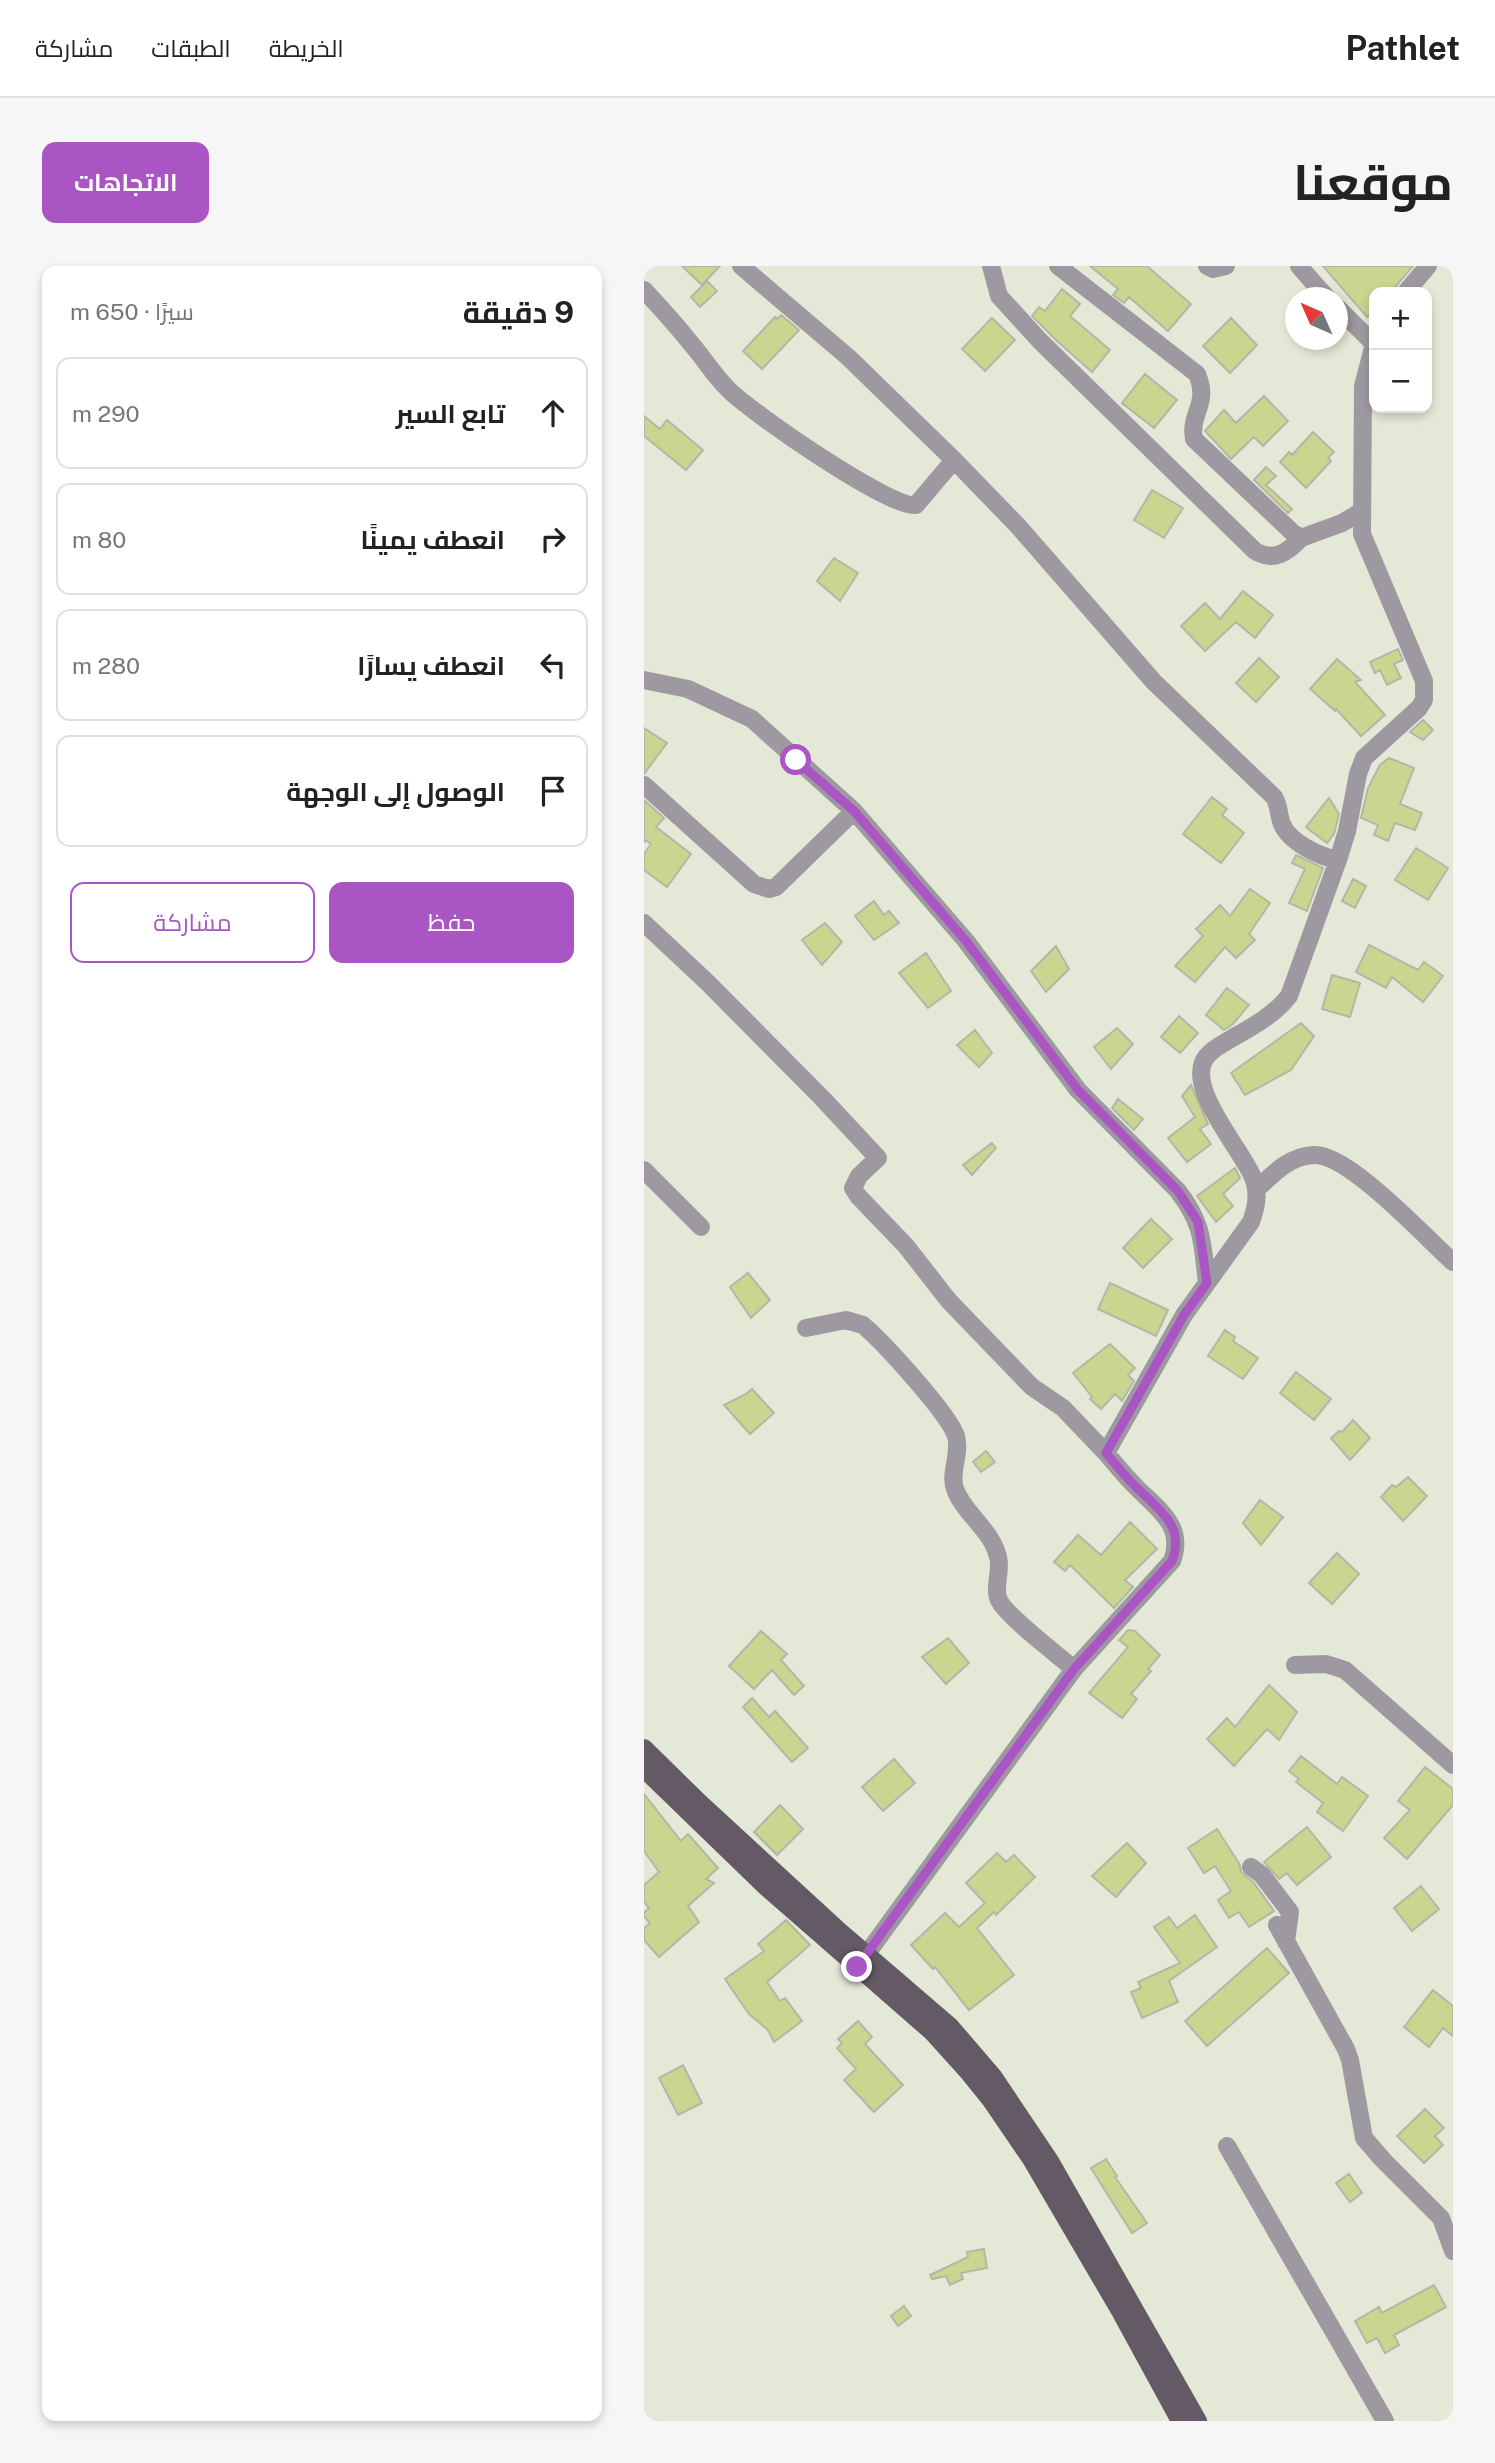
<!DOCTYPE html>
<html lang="ar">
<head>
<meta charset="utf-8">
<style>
  :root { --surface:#fff; --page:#f6f6f6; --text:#222; --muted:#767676; --line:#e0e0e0; --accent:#aa55c4 }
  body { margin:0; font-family:"Public Sans",Cairo,sans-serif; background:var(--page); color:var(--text); direction:rtl }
  .controls { position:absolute; right:21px; top:21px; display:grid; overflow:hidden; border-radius:14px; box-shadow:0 4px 10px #0003 }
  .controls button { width:63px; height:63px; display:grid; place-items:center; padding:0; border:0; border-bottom:2px solid var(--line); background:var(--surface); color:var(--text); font:35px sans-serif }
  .compass { position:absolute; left:641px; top:21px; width:63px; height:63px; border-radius:50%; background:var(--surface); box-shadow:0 4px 10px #0003; rotate:315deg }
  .stop { position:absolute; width:21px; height:21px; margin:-16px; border:5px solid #aa55c4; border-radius:50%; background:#fff }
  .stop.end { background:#aa55c4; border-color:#fff; box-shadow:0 2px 7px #0008 }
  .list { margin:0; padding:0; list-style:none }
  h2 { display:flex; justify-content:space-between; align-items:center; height:91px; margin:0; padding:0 28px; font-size:30px }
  h2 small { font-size:23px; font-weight:400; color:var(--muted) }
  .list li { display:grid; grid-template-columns:46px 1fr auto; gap:21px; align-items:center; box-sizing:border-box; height:112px; margin:0 14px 14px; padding:0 14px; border:2px solid var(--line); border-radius:14px }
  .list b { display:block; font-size:26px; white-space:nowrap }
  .list em { font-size:23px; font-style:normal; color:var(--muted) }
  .actions { display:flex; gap:14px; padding:21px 28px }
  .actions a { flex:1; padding:16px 0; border:2px solid var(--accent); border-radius:14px; text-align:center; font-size:24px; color:var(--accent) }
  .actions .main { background:var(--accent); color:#fff }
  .icon { flex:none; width:38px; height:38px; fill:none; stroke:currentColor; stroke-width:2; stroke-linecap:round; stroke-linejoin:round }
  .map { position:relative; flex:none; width:809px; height:2155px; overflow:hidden; direction:ltr; border-radius:14px }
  header { display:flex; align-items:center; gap:42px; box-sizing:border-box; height:98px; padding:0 35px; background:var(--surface); border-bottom:2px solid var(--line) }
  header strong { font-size:33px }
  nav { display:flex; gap:38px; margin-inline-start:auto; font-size:24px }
  .intro { display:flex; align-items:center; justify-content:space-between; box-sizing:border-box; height:168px; padding:0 42px }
  h1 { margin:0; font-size:49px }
  .button { padding:18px 32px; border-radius:14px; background:var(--accent); color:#fff; font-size:24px; font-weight:700 }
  main { display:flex; gap:42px; padding:0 42px }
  aside { flex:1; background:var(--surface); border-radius:14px; box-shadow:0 4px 10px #0003 }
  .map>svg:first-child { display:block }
</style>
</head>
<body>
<header>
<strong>Pathlet</strong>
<nav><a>الخريطة</a><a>الطبقات</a><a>مشاركة</a></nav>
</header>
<div class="intro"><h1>موقعنا</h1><a class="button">الاتجاهات</a></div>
<main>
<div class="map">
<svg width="809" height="2155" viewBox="0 0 809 2155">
  <rect width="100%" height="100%" fill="#e4e9d7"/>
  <!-- building -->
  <path fill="#c8d690" stroke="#b3b7a6" stroke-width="2" d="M 38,0 L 76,0 L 58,19 Z
    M 446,0 L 503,0 L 547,38 L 524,65 L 485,31 L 480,37 L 469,29 L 474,23 Z
    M 679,0 L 769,0 L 747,26 L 730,26 L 730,44 L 723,51 Z
    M 63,15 L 73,25 L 56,41 L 47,31 Z
    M 418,23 L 436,38 L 426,50 L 466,84 L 448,106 L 413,75 L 388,50 L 395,41 L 401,45 Z
    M 137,49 L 155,64 L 118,103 L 99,85 L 131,51 L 133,53 Z
    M 348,52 L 371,74 L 341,105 L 318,83 Z
    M 587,52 L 613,79 L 586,107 L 559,80 Z
    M 501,108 L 533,134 L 510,162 L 478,137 Z
    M 620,130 L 644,155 L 619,180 L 610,171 L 587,193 L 561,165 L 580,144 L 592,157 Z
    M 0,150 L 16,163 L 23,154 L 59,184 L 42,204 L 0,170 Z
    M 669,166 L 690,186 L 684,192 L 687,195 L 662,222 L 636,196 L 645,186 L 648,189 Z
    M 622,201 L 632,210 L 622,219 L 648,243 L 644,247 L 610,214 Z
    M 508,224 L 539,242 L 520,272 L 490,254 Z
    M 190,292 L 214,307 L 196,335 L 173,315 Z
    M 599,325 L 629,349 L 611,372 L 592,356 L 561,385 L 537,360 L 561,337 L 576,353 Z
    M 754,383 L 759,394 L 750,398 L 757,412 L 743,419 L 736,404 L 731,407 L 726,396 Z
    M 615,392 L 635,411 L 612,436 L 592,417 Z
    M 693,393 L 717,414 L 711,416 L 741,449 L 717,470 L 692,443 L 691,445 L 666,423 Z
    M 779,454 L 789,464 L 779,474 L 766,466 Z
    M 0,462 L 23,477 L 0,508 Z
    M 745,492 L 770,502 L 756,538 L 778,547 L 771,564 L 751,557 L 744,575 L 730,569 L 734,559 L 717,552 L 724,522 L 736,499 Z
    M 568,531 L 583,543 L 578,549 L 600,567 L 577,597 L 539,568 Z
    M 685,532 L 695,548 L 690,568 L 683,577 L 662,561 Z
    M 0,534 L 20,552 L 12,561 L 47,588 L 23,621 L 0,604 L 0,588 L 7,578 L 2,574 L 0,576 Z
    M 772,582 L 804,602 L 784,634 L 751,614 Z
    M 652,589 L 679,602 L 663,645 L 645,637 L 661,603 L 648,597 Z
    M 709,613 L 722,620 L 711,642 L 698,635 Z
    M 606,623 L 626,637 L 605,668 L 611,674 L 592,692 L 581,681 L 551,716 L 531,700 L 559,670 L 552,663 L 576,639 L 586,650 Z
    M 230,635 L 240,649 L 245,645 L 255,657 L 230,674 L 211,650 Z
    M 181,657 L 198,676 L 178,699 L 158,674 Z
    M 725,679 L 774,704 L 780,696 L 799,710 L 779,736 L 748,711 L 742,722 L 712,706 Z
    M 412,680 L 425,703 L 402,726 L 387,705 Z
    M 282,687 L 307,725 L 284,742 L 255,707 Z
    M 688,709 L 716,717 L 706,751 L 678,743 Z
    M 583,722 L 605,739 L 589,758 L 580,764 L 562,749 Z
    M 535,750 L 554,767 L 536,787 L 517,771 Z
    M 657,757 L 670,770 L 647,804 L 601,829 L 587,807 Z
    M 473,762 L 489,778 L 467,803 L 450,781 Z
    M 331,764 L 348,787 L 335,801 L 313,779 Z
    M 547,819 L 564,858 L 556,863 L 567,878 L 543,896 L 524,872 L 551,851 L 538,830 Z
    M 474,833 L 499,853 L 490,864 L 468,842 Z
    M 348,877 L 352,882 L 328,909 L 319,899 Z
    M 591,902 L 596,912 L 579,928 L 589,940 L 572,956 L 553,930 Z
    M 507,953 L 528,973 L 499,1002 L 479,982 Z
    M 104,1007 L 126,1034 L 107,1052 L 86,1021 Z
    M 466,1017 L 524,1044 L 512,1070 L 454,1043 Z
    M 581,1064 L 591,1071 L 589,1075 L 614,1092 L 599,1113 L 564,1090 Z
    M 466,1078 L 491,1102 L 484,1109 L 490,1115 L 478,1135 L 471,1128 L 457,1143 L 446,1133 L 448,1131 L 429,1107 Z
    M 652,1106 L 687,1133 L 670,1154 L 636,1127 Z
    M 108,1123 L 130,1147 L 106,1168 L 80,1139 L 102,1128 Z
    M 709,1154 L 726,1172 L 706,1194 L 687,1172 L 695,1165 L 698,1166 Z
    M 342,1185 L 351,1196 L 337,1206 L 329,1196 Z
    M 764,1211 L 783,1230 L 759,1255 L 737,1231 L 748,1219 L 752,1221 Z
    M 616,1234 L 639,1251 L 617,1279 L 599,1257 Z
    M 486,1256 L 513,1283 L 481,1314 L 489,1321 L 470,1342 L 426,1299 L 421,1305 L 410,1296 L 434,1269 L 457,1289 Z
    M 693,1287 L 715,1308 L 688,1338 L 665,1317 Z
    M 484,1364 L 491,1365 L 516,1389 L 504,1403 L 507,1405 L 487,1428 L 493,1433 L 478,1452 L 445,1427 L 484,1381 L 475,1374 Z
    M 117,1365 L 143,1388 L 137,1394 L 160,1420 L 150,1429 L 128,1404 L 110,1423 L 85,1400 Z
    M 304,1372 L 325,1397 L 302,1418 L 278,1391 Z
    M 625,1419 L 653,1446 L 635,1474 L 623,1463 L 590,1500 L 563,1473 L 583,1452 L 591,1461 Z
    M 108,1432 L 125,1451 L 131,1445 L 164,1482 L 148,1496 L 99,1441 Z
    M 657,1490 L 693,1518 L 698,1511 L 724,1530 L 699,1565 L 673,1546 L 679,1537 L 652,1516 L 655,1513 L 645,1505 Z
    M 250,1493 L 271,1517 L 239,1545 L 218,1521 Z
    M 781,1501 L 809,1523 L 809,1539 L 763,1593 L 740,1572 L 766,1544 L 754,1535 Z
    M 0,1528 L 37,1575 L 44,1568 L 74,1602 L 62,1613 L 70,1617 L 44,1640 L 55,1656 L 15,1691 L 0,1674 L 0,1662 L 6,1657 L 0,1650 L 0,1647 L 5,1642 L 0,1636 L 0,1619 L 15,1606 L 0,1585 Z
    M 136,1539 L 159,1563 L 133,1589 L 110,1566 Z
    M 663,1561 L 687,1591 L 653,1619 L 643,1607 L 635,1613 L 620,1596 Z
    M 573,1563 L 596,1599 L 597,1606 L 610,1617 L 630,1645 L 605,1661 L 595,1646 L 585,1652 L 574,1634 L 587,1625 L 571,1600 L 560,1607 L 544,1582 Z
    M 483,1577 L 502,1597 L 472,1631 L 448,1610 Z
    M 353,1587 L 362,1596 L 370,1589 L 391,1611 L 352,1649 L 350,1646 L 333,1662 L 370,1709 L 325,1744 L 291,1701 L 289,1703 L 267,1679 L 301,1647 L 315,1661 L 341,1637 L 322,1617 Z
    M 777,1620 L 795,1643 L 768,1665 L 750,1642 Z
    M 551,1649 L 573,1681 L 525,1715 L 534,1736 L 498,1752 L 487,1726 L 497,1722 L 494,1716 L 536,1697 L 510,1661 L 525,1651 L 533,1662 Z
    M 142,1654 L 166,1679 L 123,1716 L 136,1735 L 141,1732 L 158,1755 L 130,1776 L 124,1764 L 105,1748 L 81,1713 L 120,1685 L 114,1678 Z
    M 623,1682 L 645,1707 L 563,1780 L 541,1755 Z
    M 789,1724 L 809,1740 L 809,1770 L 799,1762 L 785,1781 L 760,1761 Z
    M 214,1755 L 228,1771 L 221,1778 L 259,1819 L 230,1846 L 200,1814 L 212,1803 L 193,1782 L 198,1777 L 194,1773 Z
    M 39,1799 L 58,1837 L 34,1849 L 15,1812 Z
    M 781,1843 L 800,1862 L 791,1870 L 799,1879 L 780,1897 L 753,1870 Z
    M 462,1893 L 473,1910 L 471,1911 L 503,1957 L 488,1967 L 447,1902 Z
    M 705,1908 L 718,1927 L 706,1936 L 692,1917 Z
    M 340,1983 L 343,2002 L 317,2007 L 319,2013 L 306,2019 L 302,2010 L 288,2013 L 286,2009 L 324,1991 L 323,1986 Z
    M 790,2019 L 802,2041 L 750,2069 L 755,2079 L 741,2087 L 733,2072 L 723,2077 L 711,2055 L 735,2041 L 738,2047 Z
    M 260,2040 L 267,2050 L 254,2060 L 247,2050 Z"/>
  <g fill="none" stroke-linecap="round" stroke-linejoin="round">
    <!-- minor -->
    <path stroke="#9e99a0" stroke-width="18" d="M 97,0 L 204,91 L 310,194 L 374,260 L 510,416 L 630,531 C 636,541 634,549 638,558 C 645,576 676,591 694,594
      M 347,0 L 355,30 L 395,74 L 611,285 C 630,296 643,287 657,272
      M 414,0 L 553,108 C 566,139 545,147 550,173 L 649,267 L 657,272 L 698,257 L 718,245
      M 563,0 L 569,3 L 582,0
      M 655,0 L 683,32
      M 0,24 C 17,42 34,61 49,80 C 61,94 70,109 83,122 C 103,144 248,244 272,239 L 310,194
      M 762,26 L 784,0
      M 694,42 L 730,78
      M 0,414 L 44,423 L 108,453 L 210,545 L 322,675 L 434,824 L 534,925 C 560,959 558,977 563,1017
      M 0,519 L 110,618 L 125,623 L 132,621 L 210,545
      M 0,657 L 64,717 L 179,833 L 234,892 L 215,910 L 209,922 L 214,930 L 262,980 L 305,1035 L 388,1121 L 419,1142 L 462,1187
      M 0,904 L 57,961
      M 612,924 C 629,908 645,890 670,889 C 704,887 782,972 809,996
      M 162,1062 L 202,1054 L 219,1059 C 240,1077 304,1147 312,1170 C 317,1188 305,1207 311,1223 C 320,1248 348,1264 354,1291 C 358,1304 349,1322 355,1334 C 362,1350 414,1389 430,1403
      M 651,1399 L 682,1398 L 701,1404 L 809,1499
      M 607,1601 L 618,1609 L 646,1646 L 642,1676
      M 633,1659 L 702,1783 L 706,1794 L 720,1872 L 739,1894 L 797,1952 L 809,1985
      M 214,1700 L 430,1403 L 528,1295 C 541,1260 514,1243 492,1221 C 481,1210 472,1199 462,1187 L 540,1049 L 607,956 C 612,942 615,929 610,914 C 599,884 538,819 563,790 C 570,781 581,777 590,771 C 610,760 631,748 645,730 L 694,594 L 703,565 L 714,508 L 720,492 L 775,442 L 780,434 L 780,415 L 718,268 L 719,120 L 730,78
      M 583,1880 L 741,2155"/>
    <!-- major -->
    <path stroke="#635a65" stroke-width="18" d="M 0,1482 L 56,1537 L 192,1662 L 306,1760 L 349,1810 L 406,1895 L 554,2155
      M 0,1503 L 123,1622 L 288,1766 L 325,1807 L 346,1833 L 387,1893 L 476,2045 L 536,2155"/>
  </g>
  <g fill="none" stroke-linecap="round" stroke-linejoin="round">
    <!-- route -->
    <path stroke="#aa55c4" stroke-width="9" d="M 152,494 L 210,545 L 322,675 L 434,824 L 534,925 L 554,956 L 563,1017 L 540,1049 L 462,1187 C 472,1199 481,1210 492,1221 C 514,1243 542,1260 528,1295 L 430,1403 L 213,1701"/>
  </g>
</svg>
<div class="controls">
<button>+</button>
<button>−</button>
</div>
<svg class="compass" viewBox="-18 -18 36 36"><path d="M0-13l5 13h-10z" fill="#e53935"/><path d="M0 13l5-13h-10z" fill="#767676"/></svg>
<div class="stop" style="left:152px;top:494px"></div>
<div class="stop end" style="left:213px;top:1701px"></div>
</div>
<aside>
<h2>9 دقيقة<small>سيرًا · 650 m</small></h2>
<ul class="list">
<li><svg class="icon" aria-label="ahead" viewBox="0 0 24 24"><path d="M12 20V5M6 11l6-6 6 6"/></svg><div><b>تابع السير</b></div><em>290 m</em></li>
<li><svg class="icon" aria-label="right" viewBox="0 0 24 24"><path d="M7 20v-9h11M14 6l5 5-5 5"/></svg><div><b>انعطف يمينًا</b></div><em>80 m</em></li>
<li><svg class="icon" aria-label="left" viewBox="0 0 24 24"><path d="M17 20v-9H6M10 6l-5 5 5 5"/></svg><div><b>انعطف يسارًا</b></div><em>280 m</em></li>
<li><svg class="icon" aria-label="arrive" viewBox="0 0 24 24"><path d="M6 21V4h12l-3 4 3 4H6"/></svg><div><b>الوصول إلى الوجهة</b></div></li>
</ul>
<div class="actions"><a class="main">حفظ</a><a>مشاركة</a></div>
</aside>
</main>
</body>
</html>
